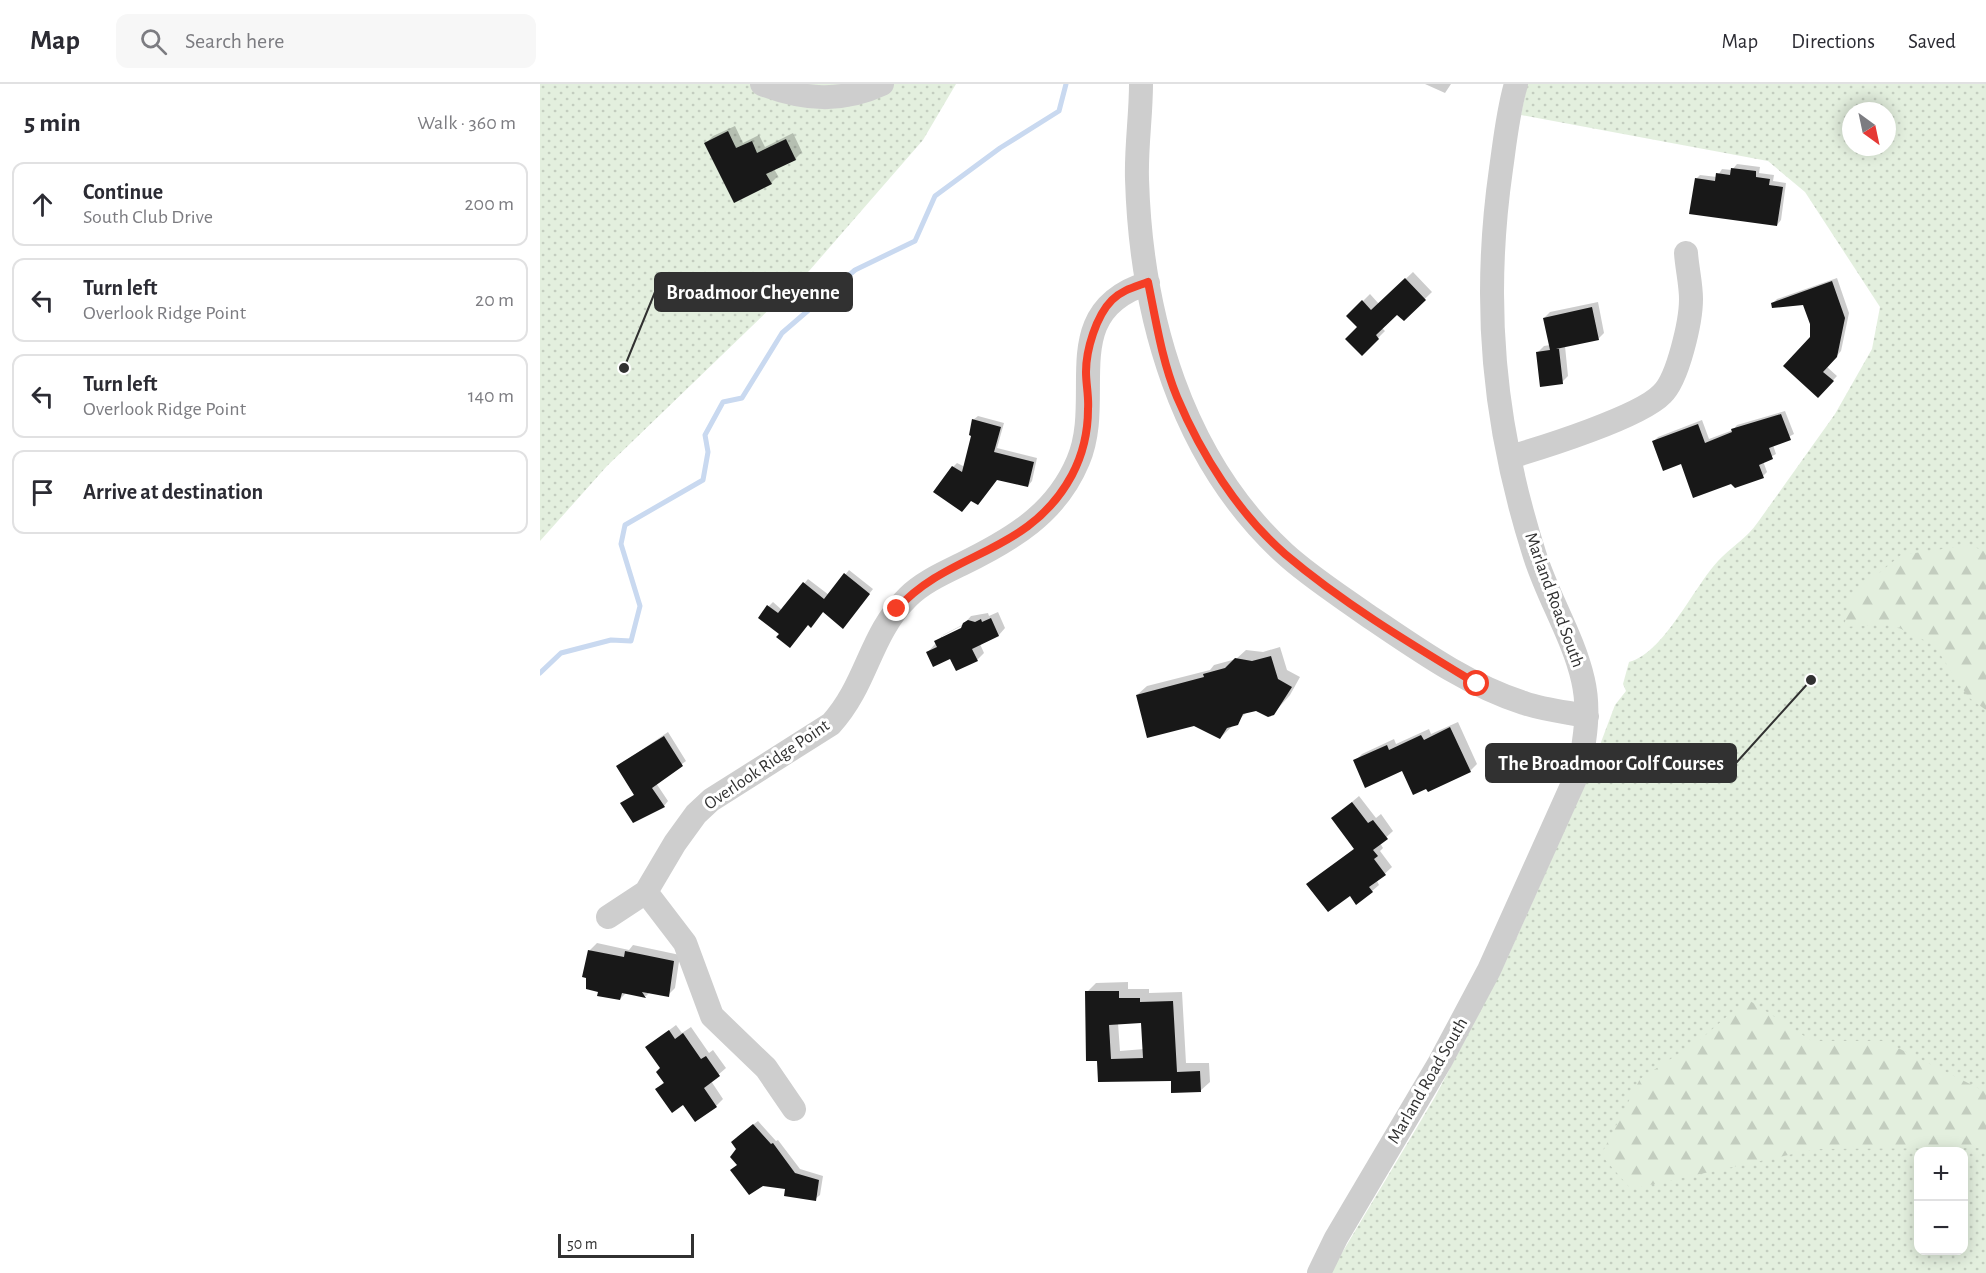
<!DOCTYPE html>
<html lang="en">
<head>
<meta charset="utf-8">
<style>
  :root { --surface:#fff; --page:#f7f7f7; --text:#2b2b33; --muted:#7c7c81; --line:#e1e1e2 }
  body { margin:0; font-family:"Alegreya Sans",sans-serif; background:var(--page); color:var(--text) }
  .controls { position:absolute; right:18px; bottom:18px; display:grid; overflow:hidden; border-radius:12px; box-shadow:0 3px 15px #0003 }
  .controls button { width:54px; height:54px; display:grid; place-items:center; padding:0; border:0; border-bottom:2px solid var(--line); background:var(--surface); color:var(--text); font:30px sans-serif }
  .compass { position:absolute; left:1302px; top:18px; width:54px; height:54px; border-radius:50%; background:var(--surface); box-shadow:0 3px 15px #0003; rotate:147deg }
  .scale { position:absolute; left:18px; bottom:15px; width:136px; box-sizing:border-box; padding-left:6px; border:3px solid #313131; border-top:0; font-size:16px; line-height:21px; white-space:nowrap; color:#313131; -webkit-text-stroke:4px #fff; paint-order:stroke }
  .stop { position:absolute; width:18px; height:18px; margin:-14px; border:4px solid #f53e25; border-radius:50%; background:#fff }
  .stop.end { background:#f53e25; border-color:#fff; box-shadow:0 2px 6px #0008 }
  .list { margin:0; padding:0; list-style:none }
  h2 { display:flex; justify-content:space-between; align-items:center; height:78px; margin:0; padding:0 24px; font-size:26px }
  h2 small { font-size:20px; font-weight:400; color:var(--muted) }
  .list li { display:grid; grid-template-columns:39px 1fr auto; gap:18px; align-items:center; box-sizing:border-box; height:84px; margin:0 12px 12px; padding:0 12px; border:2px solid var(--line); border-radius:12px }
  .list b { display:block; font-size:22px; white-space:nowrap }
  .list p { margin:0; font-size:20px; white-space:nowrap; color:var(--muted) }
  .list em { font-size:20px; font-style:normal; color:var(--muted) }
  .icon { flex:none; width:33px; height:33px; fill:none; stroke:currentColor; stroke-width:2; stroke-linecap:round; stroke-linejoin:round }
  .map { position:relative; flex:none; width:1446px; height:1189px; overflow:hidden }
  header { display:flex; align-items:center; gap:36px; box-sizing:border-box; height:84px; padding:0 30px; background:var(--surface); border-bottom:2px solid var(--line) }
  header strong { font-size:28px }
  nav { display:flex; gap:33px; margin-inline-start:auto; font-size:21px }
  .search { width:420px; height:54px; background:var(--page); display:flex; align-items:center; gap:15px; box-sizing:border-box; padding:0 21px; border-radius:12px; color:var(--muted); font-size:22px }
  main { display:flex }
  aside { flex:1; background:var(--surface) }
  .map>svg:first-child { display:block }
</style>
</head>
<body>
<header>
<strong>Map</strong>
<div class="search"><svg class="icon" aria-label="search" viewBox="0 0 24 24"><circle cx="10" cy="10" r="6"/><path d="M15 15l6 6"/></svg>Search here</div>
<nav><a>Map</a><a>Directions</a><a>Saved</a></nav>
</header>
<main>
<aside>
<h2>5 min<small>Walk · 360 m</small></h2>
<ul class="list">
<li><svg class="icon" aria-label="ahead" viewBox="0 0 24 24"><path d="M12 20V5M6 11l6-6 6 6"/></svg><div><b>Continue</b><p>South Club Drive</p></div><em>200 m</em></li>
<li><svg class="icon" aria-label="left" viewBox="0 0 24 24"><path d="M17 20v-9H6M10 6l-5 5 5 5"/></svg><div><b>Turn left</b><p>Overlook Ridge Point</p></div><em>20 m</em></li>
<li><svg class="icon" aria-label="left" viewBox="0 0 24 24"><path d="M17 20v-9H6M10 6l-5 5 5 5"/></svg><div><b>Turn left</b><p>Overlook Ridge Point</p></div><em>140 m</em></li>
<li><svg class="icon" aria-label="arrive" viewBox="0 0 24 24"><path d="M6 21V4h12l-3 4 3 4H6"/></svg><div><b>Arrive at destination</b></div></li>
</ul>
</aside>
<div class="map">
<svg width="1446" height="1189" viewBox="0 0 1446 1189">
  <defs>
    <pattern id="grass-dots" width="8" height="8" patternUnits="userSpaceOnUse" patternTransform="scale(1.5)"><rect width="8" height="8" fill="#e3efde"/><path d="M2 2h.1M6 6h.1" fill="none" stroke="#c3cdbf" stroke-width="1.8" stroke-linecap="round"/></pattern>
    <pattern id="forest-firs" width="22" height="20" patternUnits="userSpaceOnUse" patternTransform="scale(1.5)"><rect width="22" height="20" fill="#e3efde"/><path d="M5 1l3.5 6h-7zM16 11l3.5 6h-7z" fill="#c3cdbf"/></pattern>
  </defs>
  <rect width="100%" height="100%" fill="#fff"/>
  <!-- grass -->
  <path fill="url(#grass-dots)" fill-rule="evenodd" d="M 0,0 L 416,0 L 383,56 L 269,187 L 67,382 L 0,457 Z
    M 987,0 L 1446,0 L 1446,1189 L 790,1189 L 895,1013 L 966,877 L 1046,698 L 1075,621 L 1086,607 L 1083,600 L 1089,578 C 1124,569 1153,504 1178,477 C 1191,463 1207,454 1218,438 L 1295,330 L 1332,265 L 1340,223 L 1265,108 L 1228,77 L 981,31 ZM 1311,27 L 1347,27 L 1347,63 L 1311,63 ZM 1378,1068 L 1424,1068 L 1424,1166 L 1378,1166 Z"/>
  <!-- forest -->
  <path fill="url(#forest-firs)" d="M 1430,461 L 1446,468 L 1446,626 L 1428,613 L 1394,561 L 1351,540 L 1304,543 L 1310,513 L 1361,471 Z
    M 1207,915 L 1272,957 L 1344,957 L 1446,1008 L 1446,1064 L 1276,1065 L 1091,1105 L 1061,1071 L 1100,995 L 1161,955 Z"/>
  <!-- shadow -->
  <path fill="#0003" fill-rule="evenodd" d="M 885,0 L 911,0 L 905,9 Z
    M 195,42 L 203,59 L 219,51 L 225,63 L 253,49 L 262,68 L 255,75 L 234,85 L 238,92 L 231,99 L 166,59 L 173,52 Z
    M 1197,80 L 1220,83 L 1219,89 L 1234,91 L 1233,97 L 1246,99 L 1241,136 L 1237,141 L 1156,95 L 1160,91 L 1177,93 L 1182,85 L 1192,86 Z
    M 873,188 L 892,208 L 864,235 L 857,229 L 842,244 L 845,247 L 822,270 L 819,243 L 808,232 L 830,210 L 839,220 Z
    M 1297,194 L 1309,229 L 1301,267 L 1287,283 L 1297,292 L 1278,312 L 1272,240 L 1265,219 L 1233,219 L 1237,215 Z
    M 1058,218 L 1064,249 L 1058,255 L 1025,262 L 1028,292 L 1022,298 L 998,268 L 1004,262 L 1010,261 L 1004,234 L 1010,228 Z
    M 1245,327 L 1254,350 L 1233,361 L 1236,370 L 1223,377 L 1227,388 L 1223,392 L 1192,398 L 1142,378 L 1114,357 L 1118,353 L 1162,336 L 1169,355 L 1193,346 L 1197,341 Z
    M 438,332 L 464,339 L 457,364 L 497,374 L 492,397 L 488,402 L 458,394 L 442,415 L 413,383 L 417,379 L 425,383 L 433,352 L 433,336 Z
    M 309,486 L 333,505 L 307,538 L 284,527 L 268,540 L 241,550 L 229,522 L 233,518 L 242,526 L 268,495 L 289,511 Z
    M 458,528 L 465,544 L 459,551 L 440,560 L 444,569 L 437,576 L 388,568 L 403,551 L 424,540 L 431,532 L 448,529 L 449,532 ZM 427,539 L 429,542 L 402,555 L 402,552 Z
    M 740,563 L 747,586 L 760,593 L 750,611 L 733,630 L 716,625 L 708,627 L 680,654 L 597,611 L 607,602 L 670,586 L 674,581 L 696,575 L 706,566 L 723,568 Z
    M 918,638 L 937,680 L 930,687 L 863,685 L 815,677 L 822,670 L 854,655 L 856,660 L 889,645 L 891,650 Z
    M 128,648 L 146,677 L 116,699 L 128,717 L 124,722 L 82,720 L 95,710 L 78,682 Z
    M 819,712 L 836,734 L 841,730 L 853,747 L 840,759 L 843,764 L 840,767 L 852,783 L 837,797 L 839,801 L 832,807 L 810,810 L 768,800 L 815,764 L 793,734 Z
    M 57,859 L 89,866 L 93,861 L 140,871 L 135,904 L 128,911 L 110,908 L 106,912 L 87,908 L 80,915 L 50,866 Z
    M 588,898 L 588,905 L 609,905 L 609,909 L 642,908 L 646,979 L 669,979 L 670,998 L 660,1007 L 632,995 L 559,975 L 547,908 L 556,899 ZM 602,937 L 604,965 L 580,967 L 578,939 Z
    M 136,941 L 142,949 L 151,943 L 169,969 L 173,966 L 186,984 L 171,997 L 183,1015 L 176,1022 L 144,1019 L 117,1005 L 124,998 L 122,984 L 107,963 Z
    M 218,1037 L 236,1057 L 238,1056 L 260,1085 L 283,1092 L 280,1111 L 275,1115 L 198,1081 L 197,1053 Z"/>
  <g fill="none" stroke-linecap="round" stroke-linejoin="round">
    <!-- stream -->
    <path stroke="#c9d9f0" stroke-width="5" d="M 0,589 L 21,569 L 71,556 L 91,557 L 100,522 L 81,460 L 85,441 L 163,396 L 168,368 L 165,351 L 183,318 L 202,314 L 242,249 L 315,186 L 375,157 L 395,112 L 460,64 L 519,27 L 526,0"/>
  </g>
  <!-- building -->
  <path fill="#181818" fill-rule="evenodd" d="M 188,47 L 196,64 L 212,57 L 217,69 L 246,55 L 256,76 L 226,90 L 232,100 L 194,119 L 164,59 Z
    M 1191,84 L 1216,87 L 1216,93 L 1230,95 L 1229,101 L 1243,103 L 1237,142 L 1149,130 L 1155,94 L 1175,97 L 1176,89 L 1190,91 Z
    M 865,194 L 886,216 L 864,237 L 857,231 L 836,251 L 839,255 L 822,272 L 805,255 L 817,243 L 806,232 L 822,216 L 831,226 Z
    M 1292,197 L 1305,234 L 1297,273 L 1283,288 L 1294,297 L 1278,314 L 1243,282 L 1270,253 L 1270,240 L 1263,221 L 1232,224 L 1231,219 Z
    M 1052,223 L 1059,256 L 1016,265 L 1019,265 L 1023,300 L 1000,303 L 996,268 L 1010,266 L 1003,234 Z
    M 1241,330 L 1251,356 L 1229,364 L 1233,375 L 1219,381 L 1224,394 L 1195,404 L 1191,400 L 1153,414 L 1141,380 L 1123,387 L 1112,357 L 1158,340 L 1165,359 L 1192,348 L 1191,345 Z
    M 432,335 L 461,343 L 454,368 L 494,378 L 488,403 L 457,396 L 438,421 L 431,417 L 422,428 L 393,408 L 412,382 L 422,388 L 431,352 L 429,351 Z
    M 304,489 L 330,510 L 303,545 L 283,528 L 271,544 L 268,541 L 250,564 L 236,553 L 239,550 L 218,534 L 227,521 L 238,529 L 263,498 L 284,515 Z
    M 451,534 L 459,552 L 432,565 L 438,577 L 416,587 L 410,575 L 393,583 L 386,568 L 397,563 L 394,557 L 421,544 L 423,539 L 428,536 L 435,538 L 441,535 L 442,538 Z
    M 731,572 L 738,595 L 752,603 L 734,631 L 728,633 L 716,627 L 703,630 L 698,641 L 687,644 L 680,655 L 654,642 L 607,654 L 596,611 L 664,593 L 663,590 L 685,584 L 695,574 L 712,577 Z
    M 910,643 L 931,688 L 888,708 L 886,705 L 873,711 L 862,687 L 825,704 L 813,676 L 847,661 L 849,666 L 881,651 L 884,656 Z
    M 124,652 L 143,682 L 112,704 L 125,723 L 93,739 L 80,719 L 94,711 L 76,682 Z
    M 812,718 L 828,739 L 833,736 L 848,755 L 833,766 L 838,772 L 834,775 L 846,791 L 829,803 L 833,808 L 816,821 L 810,812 L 788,828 L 766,800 L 814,765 L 791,734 Z
    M 48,866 L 84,873 L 85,867 L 134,877 L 129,913 L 102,908 L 106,914 L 82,909 L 80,916 L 57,912 L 58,908 L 46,905 L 46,894 L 42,893 Z
    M 545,907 L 579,907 L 579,914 L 600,914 L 600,918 L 633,917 L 637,988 L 660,987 L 661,1008 L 631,1009 L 631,997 L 558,998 L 557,977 L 546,977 ZM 601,939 L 603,974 L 571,975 L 569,941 Z
    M 129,946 L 135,955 L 143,949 L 161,975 L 166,972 L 180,992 L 164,1004 L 177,1023 L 155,1038 L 143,1021 L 132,1029 L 115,1005 L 124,999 L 116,988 L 120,984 L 105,963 Z
    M 213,1040 L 231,1060 L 233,1059 L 255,1089 L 279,1096 L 276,1117 L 244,1112 L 245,1105 L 223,1102 L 209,1111 L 190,1086 L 197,1081 L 190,1073 L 196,1065 L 191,1058 Z"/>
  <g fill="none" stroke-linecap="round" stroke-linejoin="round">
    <!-- minor -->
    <path stroke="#cecece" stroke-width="24" d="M 222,0 C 263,16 302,19 342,0
      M 601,0 C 601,32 596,63 597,95 C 601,231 641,374 744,469 C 769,492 799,511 827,531 C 876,564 927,601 984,619 C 1004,626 1026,628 1047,632
      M 970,373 C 1004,363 1100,333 1122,310 C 1138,295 1151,237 1151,215 C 1151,200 1147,184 1146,169
      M 106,808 L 145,859 L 172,932 L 226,984 L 254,1025
      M 68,833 L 106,808 L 135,759 L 156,730 L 171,716 L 291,640 C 328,599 329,551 368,513 C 383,498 404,489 422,480 C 471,456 516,430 538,377 C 566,312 515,228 608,199
      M 779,1189 L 796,1154 L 900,978 L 949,886 L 1039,686 C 1045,656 1050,626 1043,596 C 1033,552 1007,512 994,469 C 953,340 942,218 961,85 C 965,57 968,27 976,0"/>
  </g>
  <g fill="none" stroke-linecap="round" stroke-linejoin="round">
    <!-- route -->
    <path stroke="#f53e25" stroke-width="8" d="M 357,525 C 410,466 489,471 532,391 C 543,370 548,348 548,325 C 549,313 546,300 546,288 C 546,266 556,232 572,216 C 582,206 595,203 608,198 C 616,237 622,277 637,313 C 661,370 698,429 745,470 C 804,520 871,560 937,600"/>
  </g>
  <g text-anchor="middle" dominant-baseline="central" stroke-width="6" stroke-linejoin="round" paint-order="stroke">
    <!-- street labels -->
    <g font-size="18" fill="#313131" stroke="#fff">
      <text transform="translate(1014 516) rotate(70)">Marland Road South</text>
      <text transform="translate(227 681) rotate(-34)">Overlook Ridge Point</text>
      <text transform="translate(888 997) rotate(-60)">Marland Road South</text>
    </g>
  </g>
  <!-- callouts -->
  <path fill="none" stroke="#313131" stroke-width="2" d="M84 284L115 208M1271 596L1196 679"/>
  <g fill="#313131" stroke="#fff" stroke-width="2">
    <circle cx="84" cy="284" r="6"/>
    <circle cx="1271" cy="596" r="6"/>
  </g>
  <g fill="#313131" stroke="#313131" stroke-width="2">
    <rect x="115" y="189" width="197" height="38" rx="6"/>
    <rect x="946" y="660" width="250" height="38" rx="6"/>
  </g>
  <g font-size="20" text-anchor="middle" font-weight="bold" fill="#fff">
    <text x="213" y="215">Broadmoor Cheyenne</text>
    <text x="1071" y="686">The Broadmoor Golf Courses</text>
  </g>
</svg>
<div class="controls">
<button>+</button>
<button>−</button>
</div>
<svg class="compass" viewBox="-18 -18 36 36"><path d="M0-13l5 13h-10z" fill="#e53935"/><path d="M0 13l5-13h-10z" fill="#7c7c81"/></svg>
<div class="scale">50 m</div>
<div class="stop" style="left:937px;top:600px"></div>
<div class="stop end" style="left:357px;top:525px"></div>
</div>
</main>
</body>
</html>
